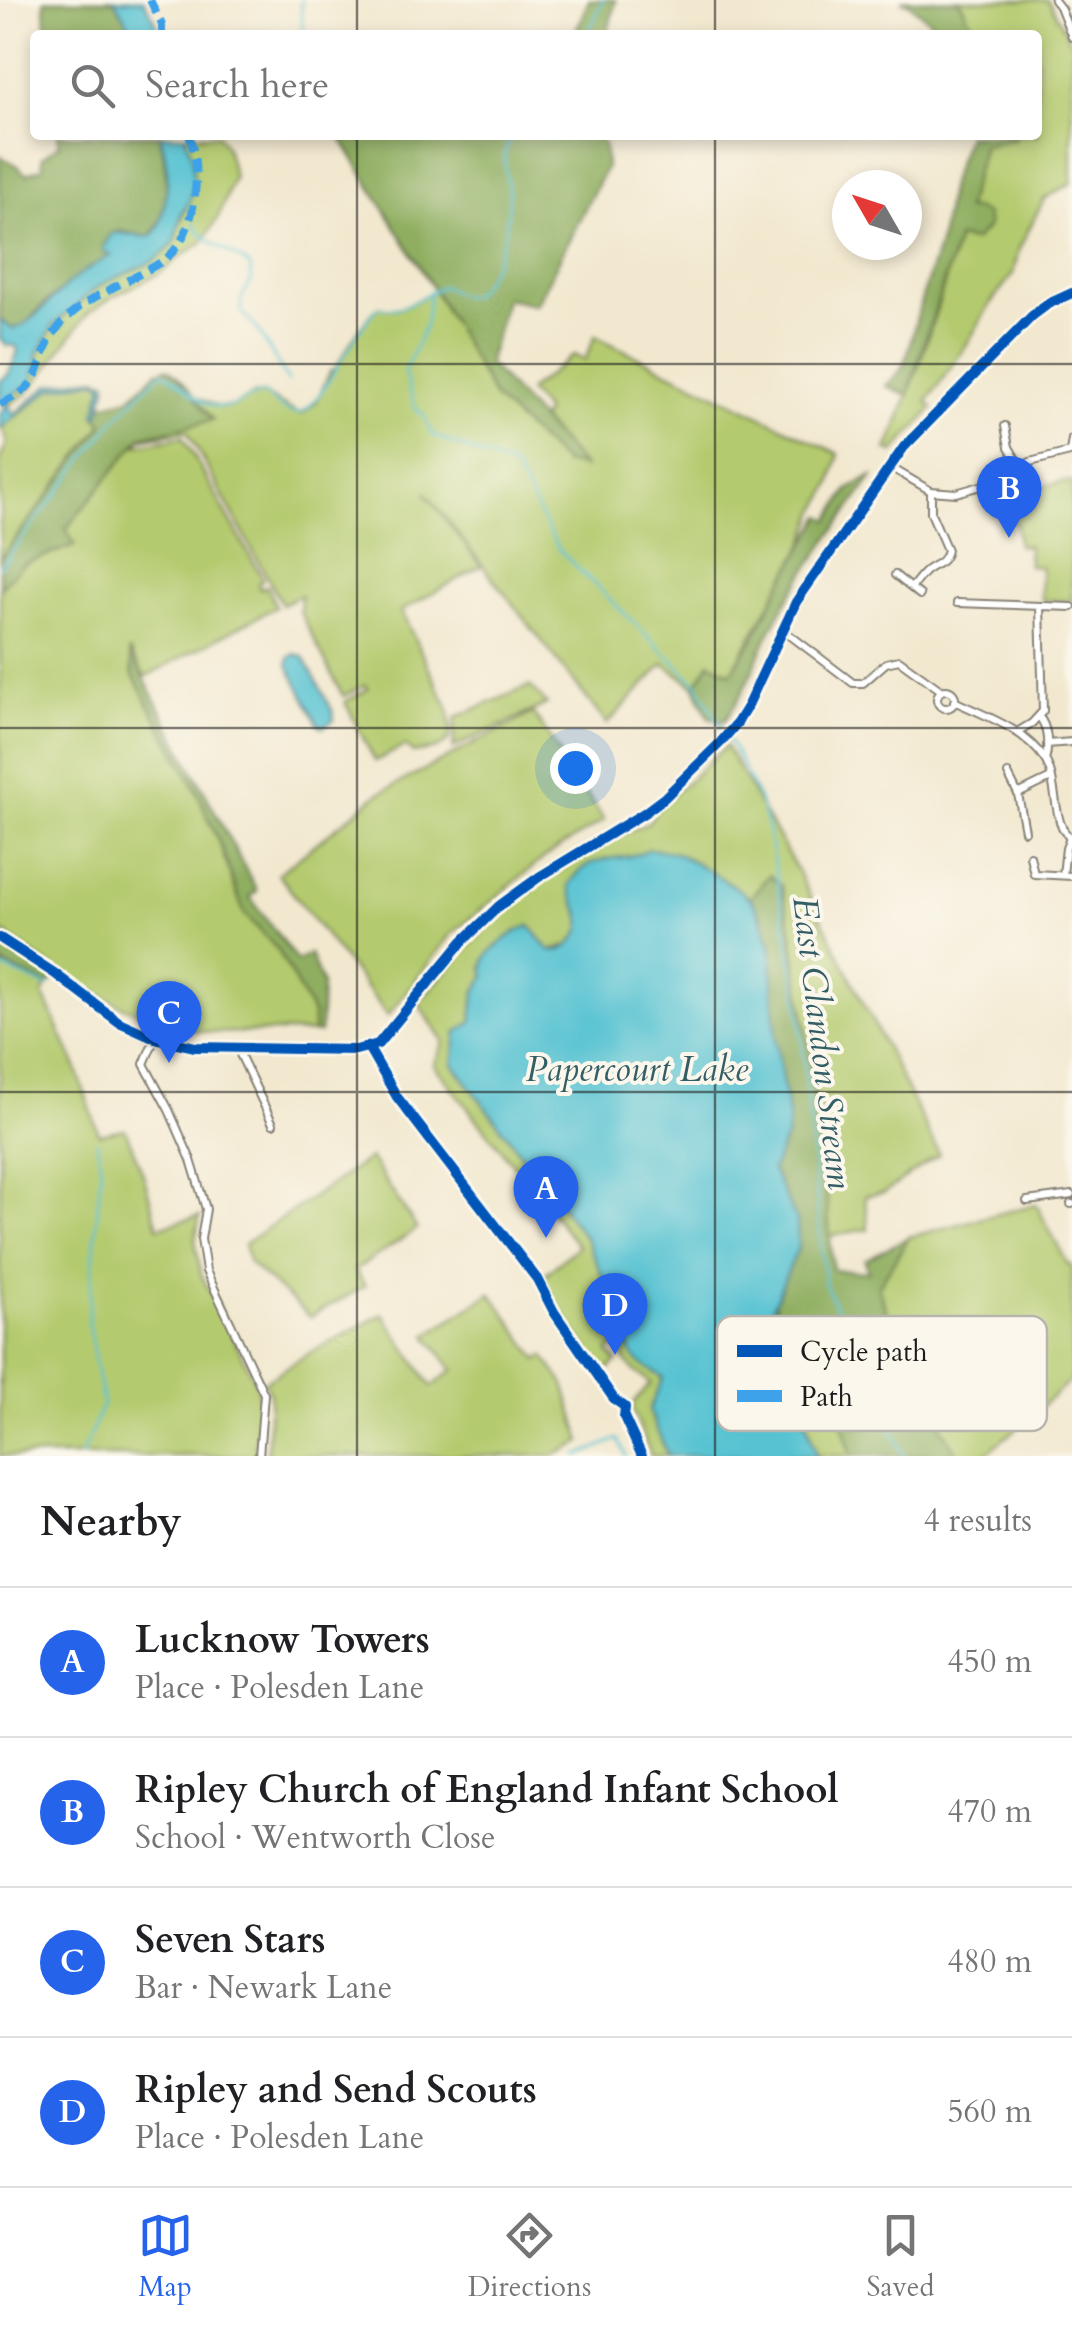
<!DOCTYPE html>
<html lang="en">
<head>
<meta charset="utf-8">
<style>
  :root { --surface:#fff; --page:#f6f6f6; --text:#202124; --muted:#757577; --line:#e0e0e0; --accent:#2563eb }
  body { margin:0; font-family:Cardo,serif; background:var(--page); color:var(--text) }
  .compass { position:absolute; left:832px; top:170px; width:90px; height:90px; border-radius:50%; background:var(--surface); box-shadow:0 5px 15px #0003; rotate:309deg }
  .you { position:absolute; left:575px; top:768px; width:35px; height:35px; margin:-25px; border:8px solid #fff; border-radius:50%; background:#1a73e8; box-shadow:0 0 0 15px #1a73e833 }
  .badge { display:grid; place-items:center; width:65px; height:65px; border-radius:50%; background:var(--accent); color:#fff; font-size:32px; font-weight:700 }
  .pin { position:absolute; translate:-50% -82px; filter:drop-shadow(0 2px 5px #0008) }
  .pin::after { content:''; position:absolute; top:52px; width:35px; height:30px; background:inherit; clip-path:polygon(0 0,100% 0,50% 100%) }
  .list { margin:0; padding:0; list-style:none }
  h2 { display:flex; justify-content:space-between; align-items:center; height:130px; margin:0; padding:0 40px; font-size:42px }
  h2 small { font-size:32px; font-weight:400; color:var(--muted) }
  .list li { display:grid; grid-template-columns:65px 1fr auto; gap:30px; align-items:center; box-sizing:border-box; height:150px; padding:0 40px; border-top:2px solid var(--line) }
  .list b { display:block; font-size:38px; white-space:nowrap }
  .list p { margin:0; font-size:32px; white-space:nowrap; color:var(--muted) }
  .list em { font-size:32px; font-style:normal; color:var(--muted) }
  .icon { flex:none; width:55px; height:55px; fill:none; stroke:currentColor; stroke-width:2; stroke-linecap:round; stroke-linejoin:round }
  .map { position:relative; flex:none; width:1072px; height:1456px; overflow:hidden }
  .search { position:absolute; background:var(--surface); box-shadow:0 5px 15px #0003; left:30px; right:30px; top:30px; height:110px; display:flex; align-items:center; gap:25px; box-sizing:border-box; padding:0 35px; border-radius:10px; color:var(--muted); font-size:38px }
  .sheet { height:730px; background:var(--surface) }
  nav { display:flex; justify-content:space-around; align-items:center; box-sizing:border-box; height:140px; border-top:2px solid var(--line); background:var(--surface); font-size:28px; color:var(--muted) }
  nav a { display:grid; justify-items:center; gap:5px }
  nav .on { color:var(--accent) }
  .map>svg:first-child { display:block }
</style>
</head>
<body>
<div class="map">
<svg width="1072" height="1456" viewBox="0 0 1072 1456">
  <rect width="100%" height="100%" fill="#fbf7ec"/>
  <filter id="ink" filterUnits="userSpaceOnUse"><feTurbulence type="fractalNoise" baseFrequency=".01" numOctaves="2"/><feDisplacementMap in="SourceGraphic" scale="20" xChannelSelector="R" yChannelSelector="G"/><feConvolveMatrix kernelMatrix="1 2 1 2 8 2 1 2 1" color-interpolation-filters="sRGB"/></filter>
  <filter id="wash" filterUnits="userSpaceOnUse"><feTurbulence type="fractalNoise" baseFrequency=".0048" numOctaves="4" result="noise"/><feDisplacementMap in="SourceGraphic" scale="40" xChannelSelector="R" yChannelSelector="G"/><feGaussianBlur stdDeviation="2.25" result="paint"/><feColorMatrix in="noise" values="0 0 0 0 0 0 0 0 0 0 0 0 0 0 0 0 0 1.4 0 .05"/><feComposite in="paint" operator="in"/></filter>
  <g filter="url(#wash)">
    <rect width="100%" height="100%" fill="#f2e8cf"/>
    <!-- green -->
    <path fill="#b4ca6e" stroke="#687345" stroke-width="2.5" d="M 926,0 L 1048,0 L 1072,44 L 1072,183 L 1044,199 L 1019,249 L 1013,274 L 990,304 L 967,344 L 927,402 L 933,408 L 894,452 L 887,450 C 928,352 955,247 983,144 L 1013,139 L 1015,135 L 1037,135 L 1037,35 L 968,35 Z
      M 185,135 L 218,135 L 226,147 L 234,177 L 218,218 L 201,244 L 181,256 L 162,272 L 116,295 L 88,313 L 37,382 L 28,393 L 9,405 L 7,400 L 32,381 L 37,365 L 37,357 L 54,324 L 100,285 L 176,239 C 178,221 185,215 189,200 C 195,180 193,155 185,135 Z
      M 434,290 L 495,399 L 583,466 L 541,419 L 546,412 L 528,391 L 574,355 L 585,360 L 595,336 L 839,454 L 831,484 L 816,513 L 804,544 L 731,673 L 710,663 L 695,686 L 664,664 L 607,724 L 425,492 L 481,566 L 401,611 L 448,707 L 451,727 L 449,740 L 437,749 L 413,753 L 405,746 L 375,761 L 345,702 L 368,689 L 365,685 L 343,696 L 300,612 L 301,595 L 282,604 L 187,431 L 140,439 L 138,445 L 183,437 L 263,579 L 258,584 L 260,589 L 267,586 L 276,607 L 145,677 L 130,652 L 133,675 L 195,788 L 219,842 L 244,913 L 278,950 L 313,1015 L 313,1033 C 274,1030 235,1035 197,1031 C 140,1025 46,966 0,930 L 0,588 L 23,564 L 74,545 L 66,529 L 141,436 L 212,420 L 192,396 L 219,407 L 233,406 L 253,395 L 264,394 L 297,413 L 303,413 L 316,402 L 331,370 L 333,372 C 347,350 359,324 379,307 C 401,313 415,301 434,290 Z
      M 95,380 L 104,384 L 95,415 L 103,424 L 0,559 L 0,459 L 7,443 L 2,426 L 51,389 Z
      M 1064,482 L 1072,482 L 1072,601 L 1041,600 L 1041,567 L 1029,566 L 1028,546 L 1018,545 L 1016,523 L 1008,521 L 1007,507 L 1020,505 L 1020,490 Z
      M 530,686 L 547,704 L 453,748 L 456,717 Z
      M 533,713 L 604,820 L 545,857 L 450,935 L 388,1016 L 278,874 L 378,794 Z
      M 726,746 L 797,870 L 939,1154 L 884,1193 L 865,1196 L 868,1229 L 829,1236 L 821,1132 L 791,929 L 781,886 L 769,876 L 750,898 L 677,853 L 603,859 L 582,914 L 581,930 L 570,945 L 550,951 L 530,926 L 483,966 L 485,977 L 475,992 L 472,1022 L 453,1064 L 586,1239 L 629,1336 L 627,1347 L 664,1378 L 649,1410 L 668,1456 L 651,1456 L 631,1406 L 651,1383 L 635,1371 L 623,1358 L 626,1347 L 613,1348 L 608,1351 L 617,1362 L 605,1372 L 573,1330 L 541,1278 L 578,1246 L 434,1065 L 444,1042 L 418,1003 L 498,913 L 545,879 L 619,835 L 648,823 L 657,809 Z
      M 0,963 L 47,985 L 43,994 L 76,1067 L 99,1134 L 125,1129 L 143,1174 L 158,1227 L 200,1216 L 195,1240 L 201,1274 L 255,1381 L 259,1396 L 255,1456 L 0,1456 Z
      M 370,1158 L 417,1229 L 355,1270 L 365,1286 L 310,1317 L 249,1263 L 244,1244 Z
      M 1036,1204 L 1068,1265 L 1072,1266 L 1072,1380 L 984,1456 L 958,1456 L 900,1353 L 878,1286 L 909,1237 Z
      M 491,1293 L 538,1360 L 544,1356 L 564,1384 L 582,1442 L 553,1456 L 267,1456 L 270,1394 L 264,1382 L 306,1355 L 383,1314 L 432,1387 L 453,1370 L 427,1335 Z
      M 774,1303 L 793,1340 L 830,1385 L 852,1456 L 817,1456 L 794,1383 L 762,1332 Z"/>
    <!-- forest -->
    <path fill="#8fae61" stroke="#56653e" stroke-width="2.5" d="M 44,0 L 114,0 L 126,19 L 131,35 L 47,35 Z
      M 589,0 L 616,0 L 607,35 L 574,35 Z
      M 901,0 L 958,0 L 964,8 L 967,16 L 982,35 L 947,35 L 911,5 Z
      M 58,135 L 160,135 C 167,168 174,211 149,237 L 119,231 L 118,250 L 127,240 L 148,242 L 120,252 L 87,269 L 42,306 L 25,325 L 13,329 L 0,320 L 0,156 L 18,166 L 25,174 L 43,168 L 42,157 L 59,145 Z
      M 339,135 L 597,135 L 604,145 L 606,167 L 536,305 L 506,298 L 488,363 L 584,467 L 564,463 L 495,399 L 434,290 Z
      M 967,135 L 1015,135 L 1014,139 L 983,145 L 966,209 L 976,209 L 986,214 L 988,227 L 974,241 L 958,238 L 908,395 L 886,386 L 899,373 L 907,356 L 921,301 L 940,241 L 950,183 Z
      M 166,368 C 185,378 198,403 213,420 L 141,437 L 66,529 L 75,545 L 23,564 L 0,588 L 0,559 L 103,425 L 98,417 L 102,405 L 130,398 L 158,371 Z
      M 874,475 C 839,526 798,575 770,632 C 754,664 746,692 724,722 L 708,717 L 695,686 L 710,662 L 731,673 L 753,639 L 779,587 L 822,516 L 830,520 L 848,490 Z
      M 129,650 L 257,891 L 250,897 L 297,961 L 310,954 L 322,984 L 320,1033 L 313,1033 L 313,1015 L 278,950 L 244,913 L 219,842 L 195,788 L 133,675 Z
      M 769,875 L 781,886 L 791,929 L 821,1132 L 833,1270 L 868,1272 L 865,1260 L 909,1237 L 878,1287 L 900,1353 L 958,1456 L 852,1456 L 830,1385 L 793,1340 L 774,1303 L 798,1248 L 797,1222 L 772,1170 L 787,1135 L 789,1121 L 776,1041 L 771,945 L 765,932 L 762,917 L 750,898 Z
      M 0,940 L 56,978 L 47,985 L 0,963 Z"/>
    <!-- water -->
    <path fill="#57c2d2" stroke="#3a6f77" stroke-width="2.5" d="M 114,0 L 144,0 L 157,24 L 158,35 L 131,35 L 126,19 Z
      M 160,135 L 185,135 L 192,157 L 194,183 L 189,203 L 182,213 L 176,239 L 171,247 L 154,261 L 100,285 L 54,324 L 37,356 L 37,365 L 32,381 L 7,400 L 12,412 L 16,413 L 49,385 L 94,377 L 106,381 L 107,385 L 98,417 L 95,415 L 103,384 L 95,380 L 51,389 L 0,429 L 0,415 L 5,407 L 4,402 L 0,402 L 0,381 L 8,375 L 18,351 L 16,346 L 7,345 L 0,339 L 0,320 L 13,329 C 31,325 55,295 70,282 C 83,271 97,263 112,255 L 104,252 L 103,247 L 112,233 C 122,231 146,239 151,236 C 165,227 168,181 167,167 C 166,156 163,145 160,135 Z
      M 295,654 L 304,657 L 333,712 L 334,720 L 323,727 L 318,724 L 288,665 L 289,658 Z
      M 649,849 C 659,850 671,850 680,855 C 695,862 744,890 753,902 C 763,916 764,930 771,945 L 776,1041 L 789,1121 L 787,1135 L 772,1170 L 797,1222 L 798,1248 L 762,1331 L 794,1383 L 817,1456 L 668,1456 L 649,1410 L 663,1378 C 646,1366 624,1359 629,1336 L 586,1239 L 453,1064 L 457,1032 L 472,1022 L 475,992 L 485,977 C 484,971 482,966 485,960 C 490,948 518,928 530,926 L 550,951 C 561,951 566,949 573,941 C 592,920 573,907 569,885 C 593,847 618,866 649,849 Z"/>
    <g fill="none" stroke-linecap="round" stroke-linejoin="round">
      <!-- stream -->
      <path stroke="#57c2d2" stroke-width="2.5" d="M 301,0 L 303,35
        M 587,35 L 603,0
        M 193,223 C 207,245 229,250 250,266 L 252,279 L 241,299 L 242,312 L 258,330 L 288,381
        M 430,291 L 425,326 L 404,372 L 415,407 L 424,416 L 432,435 L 514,468 L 559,550 L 697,684 L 735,751 L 760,802 L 768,829 L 798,996 L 825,1284 L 904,1456
        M 0,567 L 116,418 L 161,372 C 185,380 196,409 226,407 C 238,406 248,395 264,394 C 274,401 285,414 298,413 C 319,412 355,326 379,307 C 406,314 419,296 443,286 L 461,296 L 471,296 C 496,272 507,236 509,202 C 511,178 494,153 515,135
        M 0,967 L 49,987
        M 81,1456 L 103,1404 L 88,1323 L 101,1170 L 97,1141
        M 578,1456 L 618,1439 L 626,1456"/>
    </g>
  </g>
  <g filter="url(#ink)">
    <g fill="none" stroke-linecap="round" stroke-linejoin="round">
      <defs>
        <path id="minor" d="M 1054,0 L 1061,9 L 1072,37
          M 1005,426 L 1009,447 L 1020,466
          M 890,467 L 931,491 L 956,493 L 995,482 L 1030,462 L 1070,452 L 1072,439
          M 895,575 L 920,595
          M 912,587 C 917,581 921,575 927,570 C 937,563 944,563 947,550 L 931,513 L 931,491
          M 957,603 L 1072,607
          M 780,632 L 791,636 L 853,683 L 863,683 L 886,663 L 899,660 L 942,691
          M937 699a9 9 0 1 1 18 0a9 9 0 1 1-18 0Z
          M 954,701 C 986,716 1025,729 1045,760 C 1059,781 1051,826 1072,839
          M 1039,717 C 1048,726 1049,748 1045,760
          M 1017,732 L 1032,723 L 1043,711 L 1040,606
          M 1047,744 L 1072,742
          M 1008,774 L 1018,794 L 1025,831
          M 1018,794 L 1051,778
          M 1030,856 L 1034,874 L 1072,876
          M 1063,875 L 1066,848 L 1070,838
          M 155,1038 L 144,1064 L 169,1110 L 191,1160 L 206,1209 L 201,1239 L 206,1271 L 264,1394 L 259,1456
          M 237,1048 L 273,1124
          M 1027,1201 L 1072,1195
          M 1071,1204 L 1072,1204"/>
        <path id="tertiary" d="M 368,1047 L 397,1097 L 537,1279 L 554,1312 L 614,1399 L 625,1407 L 624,1417 L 642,1456"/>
        <path id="secondary" d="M 0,938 L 54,973 L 119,1022 L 155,1038 L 195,1047 L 356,1050 L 378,1044 L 463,941 L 499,906 L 539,877 L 644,813 L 664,798 L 720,743 L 737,723 L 748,705 L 796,602 L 904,447 L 1032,316 L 1048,304 L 1072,293"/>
      </defs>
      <!-- minor casing -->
      <use href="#minor" stroke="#878276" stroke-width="10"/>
      <!-- tertiary casing -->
      <use href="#tertiary" stroke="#878276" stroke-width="11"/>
      <!-- secondary casing -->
      <use href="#secondary" stroke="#878276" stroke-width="11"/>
      <!-- minor -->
      <use href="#minor" stroke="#fff" stroke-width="6"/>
      <!-- tertiary -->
      <use href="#tertiary" stroke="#fff" stroke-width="8"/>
      <!-- secondary -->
      <use href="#secondary" stroke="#f9e7c3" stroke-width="8"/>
      <!-- quiet -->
      <path stroke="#3da2ea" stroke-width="8" stroke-dasharray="15 8" stroke-linecap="butt" d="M 150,0 L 162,25 L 162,35
        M 0,404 C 52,384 31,355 63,322 C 91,293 128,283 161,262 C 198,239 202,172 189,135"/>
      <defs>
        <path id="cycleway" d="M 0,938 L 54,973 L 119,1022 L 155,1038 L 195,1047 L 356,1050 L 378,1044 L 463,941 L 499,906 L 539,877 L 644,813 L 664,798 L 720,743 L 737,723 L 748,705 L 796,602 L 904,447 L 1032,316 L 1048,304 L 1072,293
          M 368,1047 L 397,1097 L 537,1279 L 554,1312 L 614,1399 L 625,1407 L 624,1417 L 642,1456"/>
      </defs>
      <!-- cycleway casing -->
      <use href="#cycleway" stroke="#fbf7ec" stroke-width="16"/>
      <!-- cycleway -->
      <use href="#cycleway" stroke="#0057b8" stroke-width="10"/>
    </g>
  </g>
  <!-- grid -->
  <path fill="none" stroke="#1c1c1c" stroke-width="2.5" stroke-opacity="0.55" d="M 357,0 L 357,35M 715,0 L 715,35M 357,135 L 357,1456M 715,135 L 715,1456M 0,364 L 1072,364M 0,728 L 1072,728M 0,1092 L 1072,1092"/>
  <g text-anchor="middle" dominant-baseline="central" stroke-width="8" stroke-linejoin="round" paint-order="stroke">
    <!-- water labels -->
    <g font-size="35" font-style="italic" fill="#345e65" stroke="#fbf7ec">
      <text transform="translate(822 1043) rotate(83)">East Clandon Stream</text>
      <text x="637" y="1070">Papercourt Lake</text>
    </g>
  </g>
  <!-- legend -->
  <rect x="717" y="1316" width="330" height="115" rx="15" fill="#fbf7ec" stroke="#b8b5ae" stroke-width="2.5"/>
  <rect x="737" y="1345" width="45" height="12" fill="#0057b8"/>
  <rect x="737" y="1390" width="45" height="12" fill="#3da2ea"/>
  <g font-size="28" fill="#1c1c1c">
    <text x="800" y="1361">Cycle path</text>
    <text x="800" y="1406">Path</text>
  </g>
</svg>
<svg class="compass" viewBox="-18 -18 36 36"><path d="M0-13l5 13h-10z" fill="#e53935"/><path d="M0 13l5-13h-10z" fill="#757577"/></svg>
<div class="you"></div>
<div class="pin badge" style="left:546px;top:1238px">A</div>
<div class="pin badge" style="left:1009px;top:538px">B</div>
<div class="pin badge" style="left:169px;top:1063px">C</div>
<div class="pin badge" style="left:615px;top:1355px">D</div>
<div class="search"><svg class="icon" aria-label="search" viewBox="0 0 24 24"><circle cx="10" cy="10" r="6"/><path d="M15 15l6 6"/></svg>Search here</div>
</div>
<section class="sheet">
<h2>Nearby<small>4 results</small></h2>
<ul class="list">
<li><span class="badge">A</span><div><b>Lucknow Towers</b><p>Place · Polesden Lane</p></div><em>450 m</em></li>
<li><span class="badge">B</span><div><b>Ripley Church of England Infant School</b><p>School · Wentworth Close</p></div><em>470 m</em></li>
<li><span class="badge">C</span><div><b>Seven Stars</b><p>Bar · Newark Lane</p></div><em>480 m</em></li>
<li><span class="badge">D</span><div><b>Ripley and Send Scouts</b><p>Place · Polesden Lane</p></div><em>560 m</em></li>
</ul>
</section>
<nav>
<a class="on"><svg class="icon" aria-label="map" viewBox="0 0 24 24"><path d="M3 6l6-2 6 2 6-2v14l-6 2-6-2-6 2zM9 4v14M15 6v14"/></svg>Map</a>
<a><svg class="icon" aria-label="directions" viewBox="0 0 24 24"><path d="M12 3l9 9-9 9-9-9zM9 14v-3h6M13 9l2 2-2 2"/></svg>Directions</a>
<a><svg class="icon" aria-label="saved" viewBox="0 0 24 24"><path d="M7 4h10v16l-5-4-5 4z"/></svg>Saved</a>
</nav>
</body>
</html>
